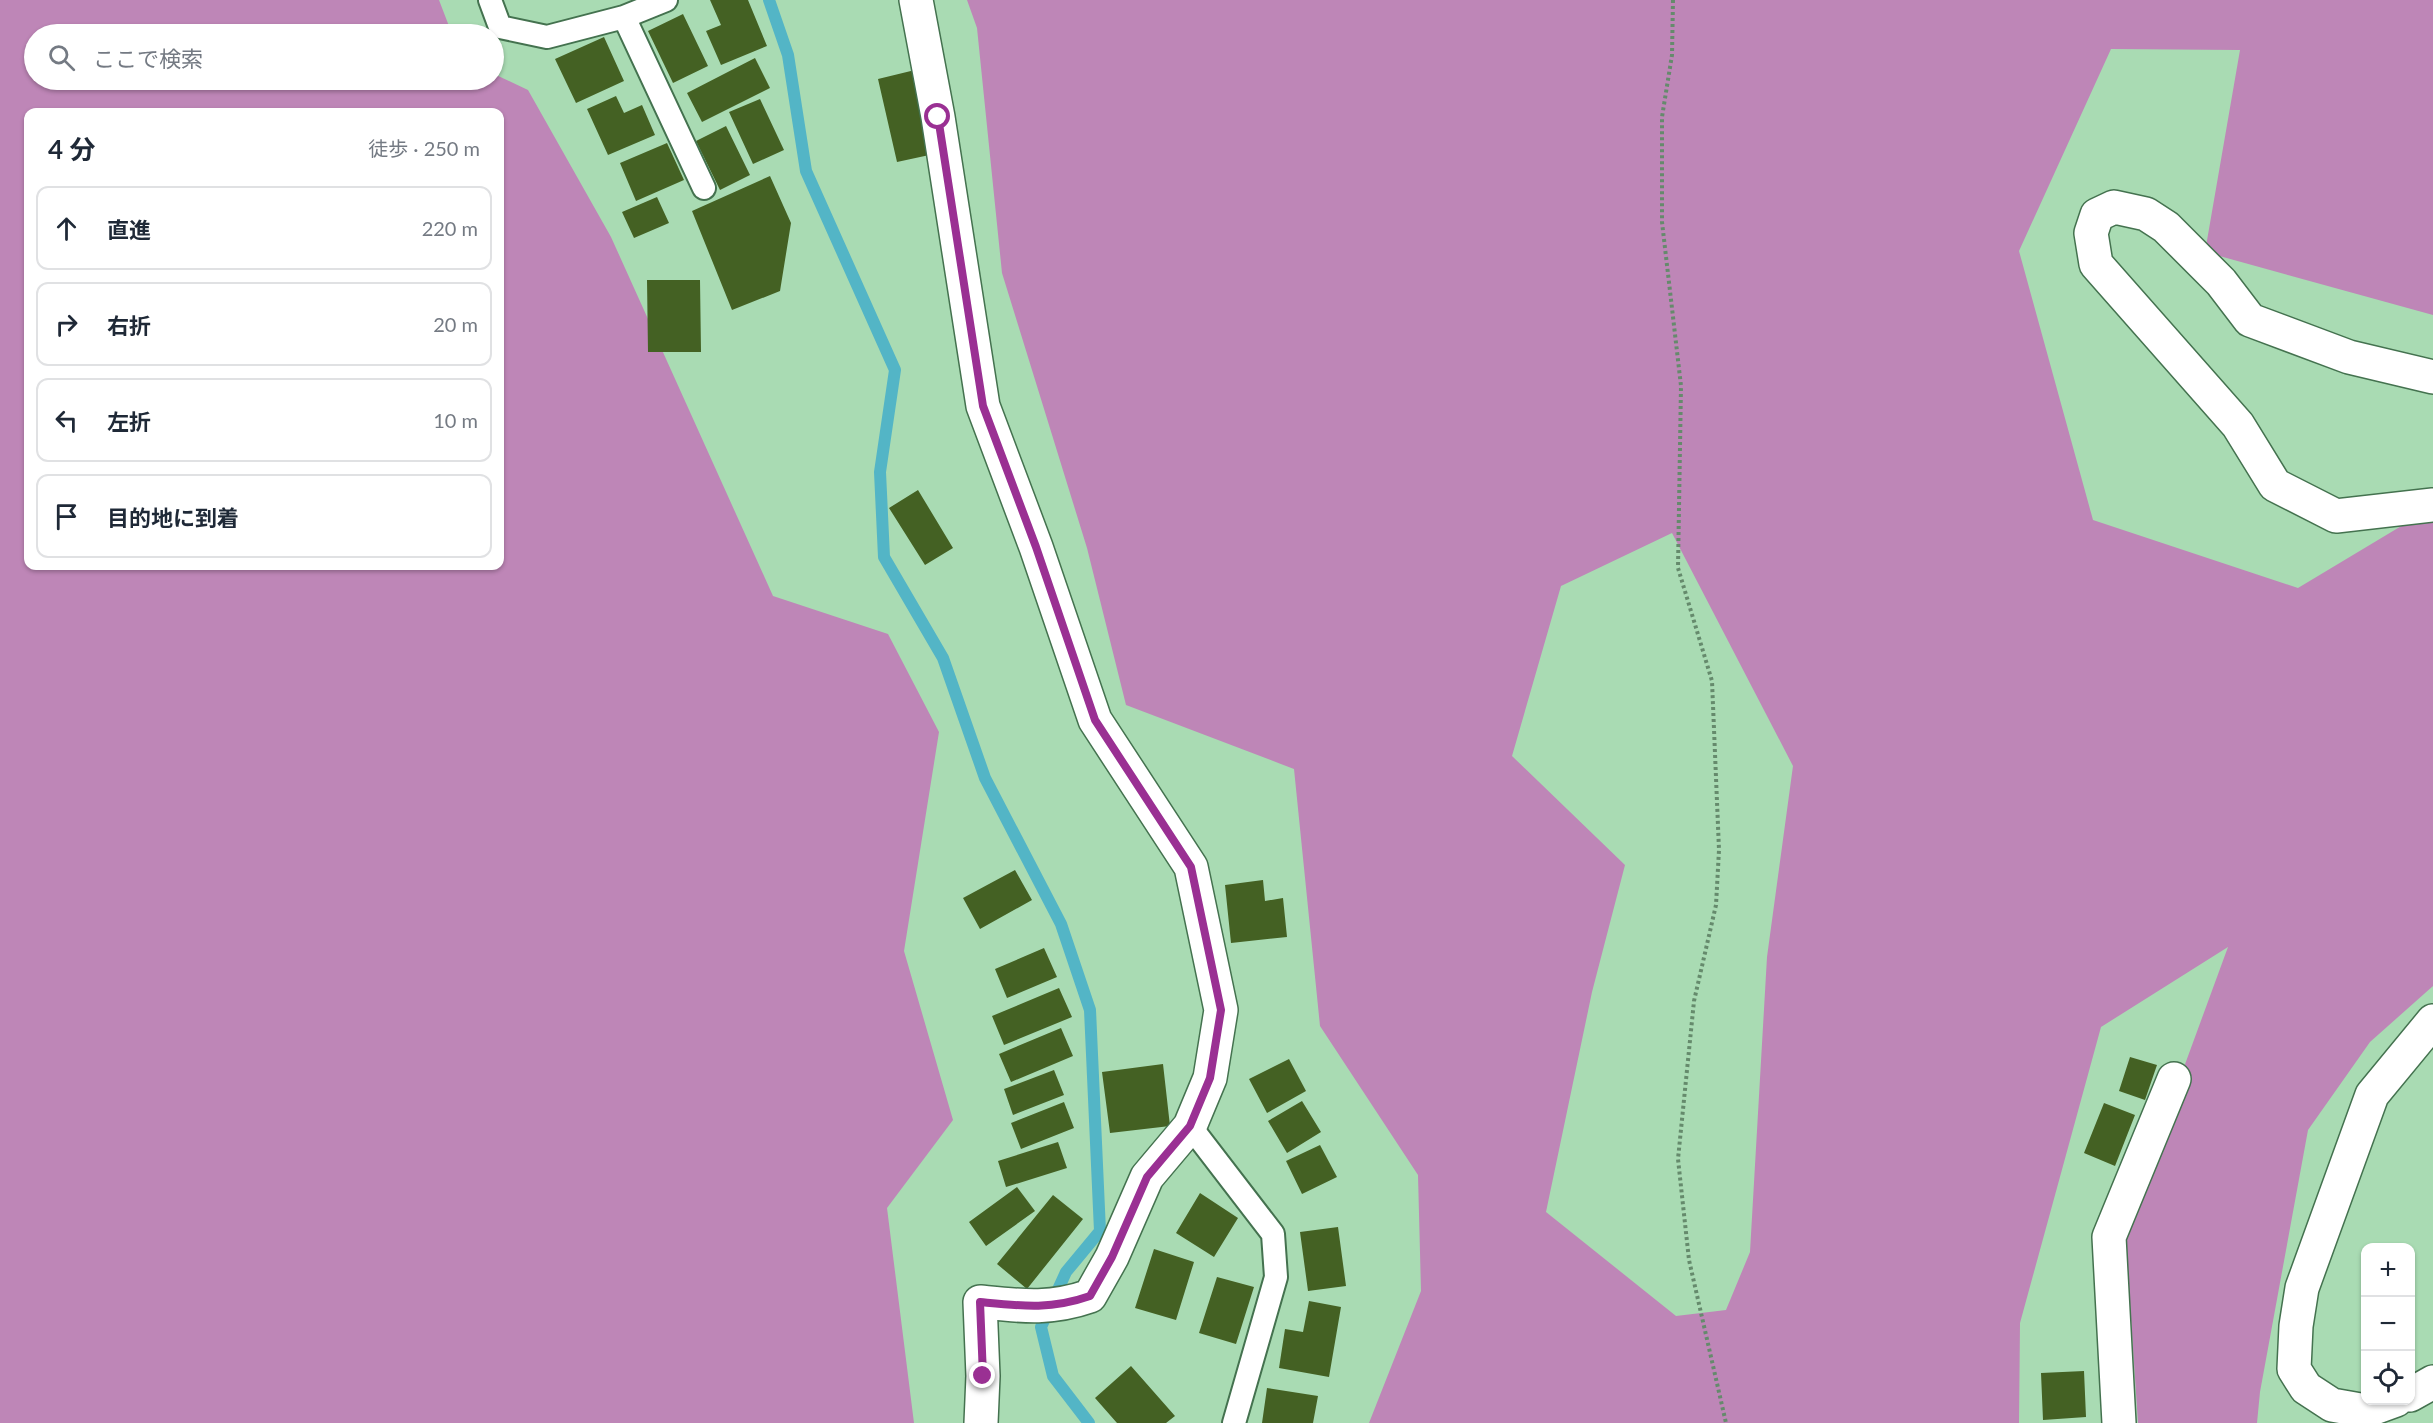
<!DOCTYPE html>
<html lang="ja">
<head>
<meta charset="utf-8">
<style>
  :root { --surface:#fff; --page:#f6f6f7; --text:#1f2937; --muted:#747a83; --line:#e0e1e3 }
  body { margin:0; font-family:Lato,"Noto Sans JP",sans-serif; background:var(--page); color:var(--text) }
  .controls { position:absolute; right:18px; bottom:18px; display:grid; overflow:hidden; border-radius:12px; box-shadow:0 2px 4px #0004 }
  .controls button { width:54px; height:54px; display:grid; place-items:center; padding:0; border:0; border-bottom:2px solid var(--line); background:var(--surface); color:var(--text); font:30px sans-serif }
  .stop { position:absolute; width:18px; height:18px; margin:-14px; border:4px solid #9a3093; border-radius:50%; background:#fff }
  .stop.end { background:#9a3093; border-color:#fff; box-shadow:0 2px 6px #0008 }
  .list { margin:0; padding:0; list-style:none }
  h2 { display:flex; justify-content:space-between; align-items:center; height:78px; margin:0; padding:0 24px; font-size:26px }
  h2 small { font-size:20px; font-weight:400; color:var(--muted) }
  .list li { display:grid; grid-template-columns:39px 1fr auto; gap:18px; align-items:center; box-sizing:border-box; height:84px; margin:0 12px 12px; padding:0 12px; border:2px solid var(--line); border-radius:12px }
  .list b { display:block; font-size:22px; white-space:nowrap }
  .list em { font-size:20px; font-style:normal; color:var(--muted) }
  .icon { flex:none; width:33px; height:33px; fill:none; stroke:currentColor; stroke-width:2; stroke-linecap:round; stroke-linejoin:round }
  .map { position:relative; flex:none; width:2433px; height:1423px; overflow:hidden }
  .search { position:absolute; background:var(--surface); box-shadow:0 2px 4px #0004; left:24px; top:24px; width:480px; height:66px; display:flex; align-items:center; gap:15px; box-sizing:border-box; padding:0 21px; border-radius:33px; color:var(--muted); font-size:22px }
  .panel { position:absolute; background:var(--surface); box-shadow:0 2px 4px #0004; left:24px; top:108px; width:480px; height:462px; border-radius:12px }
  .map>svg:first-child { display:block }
</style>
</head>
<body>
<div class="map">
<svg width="2433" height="1423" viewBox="0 0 2433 1423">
  <rect width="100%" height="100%" fill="#a9dbb3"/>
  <!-- forest -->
  <path fill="#be86b7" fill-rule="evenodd" d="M 0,0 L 439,0 L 452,34 L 34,34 L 34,80 L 494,80 L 494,74 L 528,90 L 611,237 L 773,596 L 888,634 L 939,732 L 904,951 L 953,1120 L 887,1208 L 914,1423 L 0,1423 ZM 28,112 L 500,112 L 500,566 L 28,566 Z
    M 967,0 L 2433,0 L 2433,315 L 2205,252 L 2240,50 L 2111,49 L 2019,251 L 2093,520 L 2298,588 L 2433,507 L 2433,986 L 2370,1042 L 2308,1130 L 2260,1392 L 2257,1423 L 2138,1423 L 2125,1228 L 2228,947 L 2101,1027 L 2020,1323 L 2019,1423 L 1369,1423 L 1421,1291 L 1418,1175 L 1320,1026 L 1294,769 L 1126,705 L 1087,548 L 1002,273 L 977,28 ZM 1672,533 L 1793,766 L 1767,957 L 1750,1252 L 1726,1310 L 1676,1316 L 1546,1212 L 1592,992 L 1625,865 L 1512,756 L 1561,586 Z"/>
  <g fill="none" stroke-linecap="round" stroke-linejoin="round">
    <!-- stream -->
    <path stroke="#53b5c6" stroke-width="12" d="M 769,0 L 788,55 L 806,171 L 895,370 L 880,472 L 884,557 L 943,658 L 985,778 L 1061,924 L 1090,1010 L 1100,1231 L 1066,1272 L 1041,1327 L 1053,1376 L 1089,1423"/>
  </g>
  <!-- building -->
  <path fill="#446123" d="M 710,0 L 748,0 L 767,46 L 721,65 L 706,31 L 721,25 Z
    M 683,14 L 708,66 L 673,83 L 648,31 Z
    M 604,37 L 624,81 L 576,103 L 555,59 Z
    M 755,58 L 770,88 L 702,122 L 687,93 Z
    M 915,70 L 934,154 L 897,162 L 878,79 Z
    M 616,96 L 624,113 L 642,105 L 655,135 L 608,155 L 587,109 Z
    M 760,99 L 784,150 L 753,164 L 729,112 Z
    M 726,126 L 750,175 L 720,190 L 696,141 Z
    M 667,143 L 684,180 L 636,201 L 620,163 Z
    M 770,176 L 791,223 L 780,291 L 732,310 L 692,211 Z
    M 657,197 L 669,223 L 634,238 L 622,212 Z
    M 647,280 L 700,280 L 701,352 L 648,352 Z
    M 918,490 L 953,548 L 925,565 L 889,508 Z
    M 1015,870 L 1032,900 L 980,929 L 963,898 Z
    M 1263,880 L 1265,901 L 1283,898 L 1287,937 L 1231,943 L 1225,885 Z
    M 1044,948 L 1057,977 L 1007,998 L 995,969 Z
    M 1059,988 L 1072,1017 L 1004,1045 L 992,1016 Z
    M 1061,1028 L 1073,1056 L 1011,1082 L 999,1054 Z
    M 2130,1057 L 2157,1065 L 2145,1100 L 2119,1091 Z
    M 1289,1059 L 1306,1091 L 1267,1113 L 1249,1079 Z
    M 1163,1064 L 1170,1126 L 1110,1133 L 1102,1072 Z
    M 1054,1070 L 1064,1095 L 1013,1115 L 1004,1089 Z
    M 1302,1101 L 1321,1132 L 1287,1153 L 1268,1121 Z
    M 1064,1102 L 1074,1128 L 1021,1149 L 1011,1123 Z
    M 2104,1103 L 2135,1115 L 2115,1166 L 2084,1153 Z
    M 1058,1142 L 1067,1168 L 1006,1187 L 998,1161 Z
    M 1320,1145 L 1337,1177 L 1302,1194 L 1286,1161 Z
    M 1017,1187 L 1035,1211 L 986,1246 L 969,1222 Z
    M 1200,1193 L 1238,1218 L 1214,1257 L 1176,1233 Z
    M 1053,1195 L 1083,1219 L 1027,1289 L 997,1264 Z
    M 1338,1227 L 1346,1286 L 1308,1291 L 1300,1232 Z
    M 1154,1249 L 1194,1262 L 1176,1320 L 1135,1308 Z
    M 1217,1277 L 1254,1287 L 1236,1344 L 1199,1333 Z
    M 1309,1301 L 1341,1307 L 1329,1377 L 1279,1368 L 1285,1329 L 1303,1332 Z
    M 1131,1366 L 1175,1416 L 1166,1423 L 1117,1423 L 1095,1398 Z
    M 2084,1371 L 2086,1417 L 2043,1420 L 2041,1373 Z
    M 1267,1388 L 1318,1396 L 1313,1423 L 1262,1423 Z"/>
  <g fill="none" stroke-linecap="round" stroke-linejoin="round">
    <defs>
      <path id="lane" d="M 490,0 L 500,27 L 547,37 L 624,17 L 666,0
        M 624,17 L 704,188
        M 1190,1126 L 1273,1234 L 1276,1277 L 1234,1423"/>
      <path id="street" d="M 916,0 L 938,117 L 983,406 L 1036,547 L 1095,720 L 1191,867 L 1221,1010 L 1210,1078 L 1190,1126 L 1147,1177 L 1112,1257 L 1090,1296 C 1050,1310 1021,1306 980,1302 L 983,1376 L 981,1423
        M 2433,377 L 2349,357 L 2250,320 L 2221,282 L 2166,227 L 2146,214 L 2114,207 L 2097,215 L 2091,233 L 2096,264 L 2238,425 L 2275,485 L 2336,516 L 2433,505
        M 2410,1395 L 2433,1382
        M 2396,1400 L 2366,1411 L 2332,1405 L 2306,1388 L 2294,1369 L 2296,1326 L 2302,1288 L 2372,1095 L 2433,1021
        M 2119,1423 L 2109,1237 L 2174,1079"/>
    </defs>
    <!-- lane casing -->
    <use href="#lane" stroke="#44724f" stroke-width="26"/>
    <!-- street casing -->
    <use href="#street" stroke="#44724f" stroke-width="36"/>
    <!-- path -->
    <path stroke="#658a6c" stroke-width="4" stroke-dasharray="3 3" stroke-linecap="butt" d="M 1673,0 L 1672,55 L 1662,117 L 1662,222 L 1681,386 L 1678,568 L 1712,681 L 1719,850 L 1716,905 L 1694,1001 L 1678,1159 L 1689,1260 L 1726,1423"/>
    <!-- lane -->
    <use href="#lane" stroke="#fff" stroke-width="22"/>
    <!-- street -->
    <use href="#street" stroke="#fff" stroke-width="33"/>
  </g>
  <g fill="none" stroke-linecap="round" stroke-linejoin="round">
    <!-- route -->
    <path stroke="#9a3093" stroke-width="8" d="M 938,117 L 983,406 L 1036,547 L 1095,720 L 1191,867 L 1221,1010 L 1210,1078 L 1190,1126 L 1147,1177 L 1112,1257 L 1090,1296 C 1050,1310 1021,1306 980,1302 L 983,1376"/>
  </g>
</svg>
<div class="controls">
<button>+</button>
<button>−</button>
<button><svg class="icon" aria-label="locate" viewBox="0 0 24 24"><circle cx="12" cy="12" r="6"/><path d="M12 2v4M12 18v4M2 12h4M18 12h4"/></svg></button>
</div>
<div class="stop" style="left:938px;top:117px"></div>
<div class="stop end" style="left:983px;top:1376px"></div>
<div class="search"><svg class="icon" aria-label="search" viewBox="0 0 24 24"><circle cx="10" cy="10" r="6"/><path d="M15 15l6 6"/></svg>ここで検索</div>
<section class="panel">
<h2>4 分<small>徒歩 · 250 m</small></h2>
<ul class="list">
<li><svg class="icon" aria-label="ahead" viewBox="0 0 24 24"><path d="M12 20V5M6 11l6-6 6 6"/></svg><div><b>直進</b></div><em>220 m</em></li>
<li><svg class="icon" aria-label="right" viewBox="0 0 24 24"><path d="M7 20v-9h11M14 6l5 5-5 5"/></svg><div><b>右折</b></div><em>20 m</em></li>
<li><svg class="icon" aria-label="left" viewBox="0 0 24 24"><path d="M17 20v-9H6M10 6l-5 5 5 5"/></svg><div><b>左折</b></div><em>10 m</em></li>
<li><svg class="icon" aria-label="arrive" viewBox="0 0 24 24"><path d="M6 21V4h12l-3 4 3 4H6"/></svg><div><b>目的地に到着</b></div></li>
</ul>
</section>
</div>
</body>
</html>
